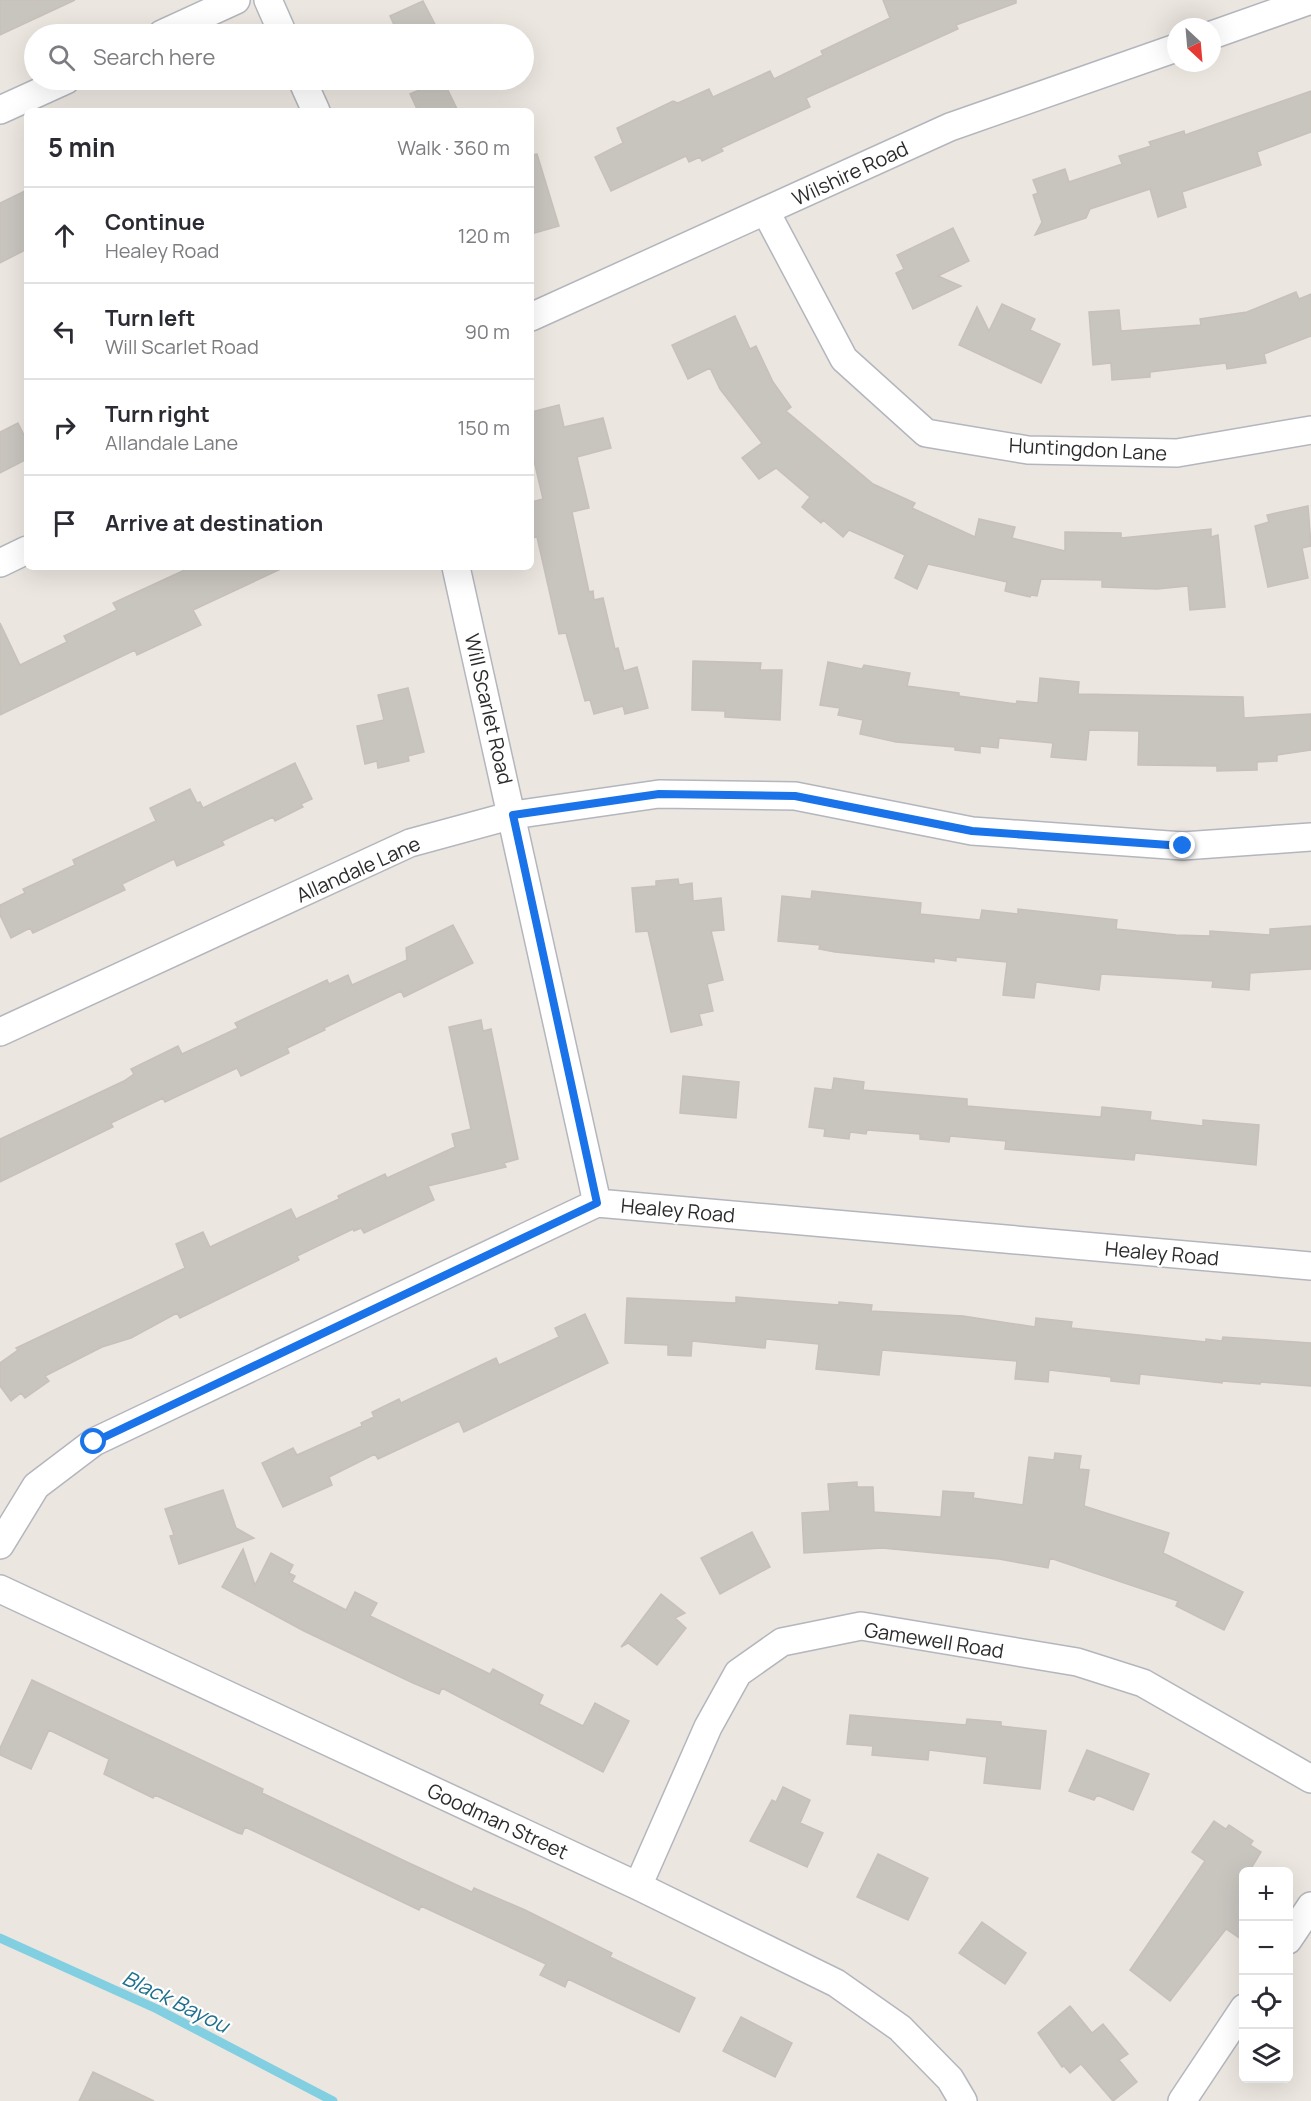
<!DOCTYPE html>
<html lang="en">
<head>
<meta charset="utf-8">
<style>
  :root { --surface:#fff; --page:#f2f2f3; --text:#2b2b33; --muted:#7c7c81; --line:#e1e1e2 }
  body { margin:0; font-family:Manrope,sans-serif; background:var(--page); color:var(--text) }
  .controls { position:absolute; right:18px; bottom:18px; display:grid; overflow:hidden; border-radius:9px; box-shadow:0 6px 24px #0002 }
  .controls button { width:54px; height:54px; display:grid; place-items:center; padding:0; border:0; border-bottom:2px solid var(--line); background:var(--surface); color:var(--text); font:30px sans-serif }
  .compass { position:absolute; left:1167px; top:18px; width:54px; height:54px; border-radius:50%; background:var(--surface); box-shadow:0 6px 24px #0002; rotate:154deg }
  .stop { position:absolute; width:18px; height:18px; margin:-14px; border:4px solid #1a73e8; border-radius:50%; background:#fff }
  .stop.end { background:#1a73e8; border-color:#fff; box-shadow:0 2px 6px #0008 }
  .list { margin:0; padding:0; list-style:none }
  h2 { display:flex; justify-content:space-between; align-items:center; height:78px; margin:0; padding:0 24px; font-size:26px }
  h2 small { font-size:20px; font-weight:400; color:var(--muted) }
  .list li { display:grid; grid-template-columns:39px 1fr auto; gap:18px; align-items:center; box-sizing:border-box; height:96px; padding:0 24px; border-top:2px solid var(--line) }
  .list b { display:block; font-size:22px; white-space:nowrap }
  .list p { margin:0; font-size:20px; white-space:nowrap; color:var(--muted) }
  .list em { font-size:20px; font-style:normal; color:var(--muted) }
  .icon { flex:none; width:33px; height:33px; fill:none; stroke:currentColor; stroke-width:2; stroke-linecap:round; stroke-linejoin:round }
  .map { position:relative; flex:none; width:1311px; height:2101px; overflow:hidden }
  .search { position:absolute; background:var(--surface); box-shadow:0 6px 24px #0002; left:24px; top:24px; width:510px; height:66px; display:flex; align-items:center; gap:15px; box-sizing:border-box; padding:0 21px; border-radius:33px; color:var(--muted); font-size:22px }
  .panel { position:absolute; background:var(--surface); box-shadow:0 6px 24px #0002; left:24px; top:108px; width:510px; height:462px; border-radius:9px }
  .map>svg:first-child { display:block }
</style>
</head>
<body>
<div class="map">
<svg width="1311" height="2101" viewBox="0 0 1311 2101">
  <rect width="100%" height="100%" fill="#ece6e0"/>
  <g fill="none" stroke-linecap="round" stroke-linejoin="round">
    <!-- stream -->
    <path stroke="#81cfe0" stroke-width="9" d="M 0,1938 L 157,2009 L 333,2101"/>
  </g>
  <!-- building -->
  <path fill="#c8c4be" stroke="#c7c1ba" stroke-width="1.5" d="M 0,0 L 75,0 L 0,35 Z
    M 883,0 L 1016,0 L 1016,3 L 956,25 L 958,29 L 806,98 L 810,107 L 721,148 L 723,151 L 702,161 L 700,157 L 689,162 L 686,156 L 611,191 L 595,157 L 623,143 L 617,128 L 673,101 L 678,103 L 709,89 L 713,97 L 770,71 L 774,79 L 823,55 L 821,51 L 890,18 Z
    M 423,1 L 440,34 L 398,34 L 390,16 Z
    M 443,80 L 458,111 L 418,111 L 410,94 Z
    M 1311,91 L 1311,132 L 1257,152 L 1261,165 L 1182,192 L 1186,207 L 1158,217 L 1150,189 L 1090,209 L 1086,218 L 1035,235 L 1042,222 L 1033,195 L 1038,193 L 1033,180 L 1065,169 L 1069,182 L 1122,164 L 1119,156 L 1151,146 L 1149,142 L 1184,131 L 1185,135 Z
    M 537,154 L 559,226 L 531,234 L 531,155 Z
    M 27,190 L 27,249 L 0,263 L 0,203 Z
    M 953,228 L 969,261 L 938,276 L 961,286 L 913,309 L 896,273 L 904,269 L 897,255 Z
    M 1296,292 L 1299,299 L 1311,294 L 1311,336 L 1264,354 L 1266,363 L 1227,369 L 1226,363 L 1150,372 L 1150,377 L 1112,380 L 1111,363 L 1093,365 L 1089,312 L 1119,310 L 1121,331 L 1201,325 L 1200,319 L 1247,312 Z
    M 1002,304 L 1035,319 L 1030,330 L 1060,344 L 1041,383 L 959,345 L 977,307 L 989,331 Z
    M 735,316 L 750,349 L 756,346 L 773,382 L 791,407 L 786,411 L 873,484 L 915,503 L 912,508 L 975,537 L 979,519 L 1015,527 L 1012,538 L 1065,551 L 1065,532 L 1121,533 L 1121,538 L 1211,529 L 1211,537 L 1218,535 L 1225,607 L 1190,610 L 1188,586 L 1157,589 L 1102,587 L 1102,580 L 1041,579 L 1037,596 L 1031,595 L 1030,597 L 1005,591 L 1007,582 L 928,564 L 917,589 L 895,578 L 905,555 L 849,530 L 843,537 L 823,520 L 821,523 L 802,507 L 810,497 L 776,468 L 759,479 L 742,458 L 762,443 L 720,389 L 710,368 L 688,379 L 672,345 Z
    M 559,405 L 564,427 L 603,418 L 611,448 L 577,457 L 589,508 L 572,512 L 589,592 L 593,591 L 594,600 L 603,598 L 615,649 L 618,648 L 624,671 L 637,667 L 648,708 L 625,714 L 623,706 L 594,714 L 590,700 L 585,701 L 566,633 L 559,634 L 537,537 L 531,538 L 531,502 L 543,499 L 531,448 L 531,412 Z
    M 18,423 L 27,441 L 27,459 L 0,473 L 0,432 Z
    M 1308,506 L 1311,546 L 1302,548 L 1308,578 L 1268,587 L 1255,526 L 1269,522 L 1267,515 Z
    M 191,567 L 285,567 L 193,610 L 201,625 L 137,655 L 135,650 L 0,715 L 0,623 L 20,665 L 67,642 L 64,636 L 117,610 L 113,603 Z
    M 693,661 L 761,663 L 760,670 L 782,670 L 780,720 L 725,717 L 725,711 L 692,710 Z
    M 828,662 L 862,669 L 864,665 L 910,673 L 907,686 L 959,693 L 959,696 L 1016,704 L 1017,701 L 1038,703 L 1040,678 L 1079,682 L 1078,694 L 1243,697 L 1244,718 L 1311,714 L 1311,750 L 1277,755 L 1277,761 L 1257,762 L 1257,770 L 1217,771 L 1217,766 L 1138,765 L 1139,731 L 1089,730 L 1086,760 L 1051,757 L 1053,743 L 999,738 L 998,748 L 980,746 L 980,753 L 955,750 L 955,747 L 896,742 L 860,734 L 863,720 L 838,715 L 840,708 L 820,705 Z
    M 408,688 L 424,752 L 408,756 L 409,761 L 378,768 L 377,761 L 365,764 L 357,726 L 384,720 L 378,695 Z
    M 295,763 L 312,799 L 301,804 L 303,807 L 275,821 L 273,817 L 222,841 L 224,845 L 177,866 L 174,859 L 122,884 L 125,890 L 33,933 L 30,928 L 11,938 L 0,915 L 0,905 L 25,893 L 23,889 L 75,865 L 73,860 L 156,821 L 150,808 L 190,789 L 197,803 L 200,802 L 203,808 Z
    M 678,879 L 679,885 L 692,883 L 693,901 L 721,898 L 724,930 L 711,931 L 723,980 L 707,984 L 713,1011 L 699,1014 L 702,1025 L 671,1032 L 648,931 L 636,932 L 632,888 L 656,886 L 656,881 Z
    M 812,891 L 921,903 L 920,914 L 980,920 L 982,910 L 1018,914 L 1018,909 L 1117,920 L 1116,929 L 1176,935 L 1210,936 L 1210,931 L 1270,935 L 1270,929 L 1311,926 L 1311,969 L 1250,973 L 1249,990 L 1212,987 L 1213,981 L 1101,974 L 1099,990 L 1036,982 L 1034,998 L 1003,995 L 1007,962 L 956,957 L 956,961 L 934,958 L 934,962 L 835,952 L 819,949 L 820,945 L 778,941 L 782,896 L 811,899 Z
    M 453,925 L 473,963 L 404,997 L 401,991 L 324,1028 L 325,1030 L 287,1048 L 289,1053 L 241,1076 L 237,1068 L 165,1102 L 163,1098 L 111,1123 L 113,1127 L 0,1182 L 0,1139 L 124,1081 L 134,1074 L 131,1069 L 178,1046 L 182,1054 L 238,1028 L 235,1023 L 327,980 L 329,984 L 348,975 L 352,985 L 407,960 L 406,948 Z
    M 481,1020 L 483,1031 L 491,1029 L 518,1159 L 504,1163 L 506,1167 L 428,1186 L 434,1200 L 364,1233 L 361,1228 L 354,1231 L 353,1229 L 297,1256 L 299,1260 L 180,1318 L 177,1313 L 131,1338 L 102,1347 L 45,1376 L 49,1381 L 25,1398 L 21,1393 L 11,1401 L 0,1386 L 0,1363 L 18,1350 L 16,1348 L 185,1268 L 176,1244 L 203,1232 L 210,1247 L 291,1209 L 296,1219 L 339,1199 L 338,1196 L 385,1174 L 387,1178 L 455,1147 L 452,1134 L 471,1129 L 449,1027 Z
    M 683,1076 L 739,1082 L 736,1118 L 680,1113 Z
    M 834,1078 L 864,1082 L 863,1090 L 967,1099 L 967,1106 L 1101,1117 L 1102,1107 L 1151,1112 L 1150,1120 L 1203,1126 L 1203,1120 L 1259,1125 L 1256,1165 L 1135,1153 L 1134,1160 L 1028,1151 L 1005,1149 L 1006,1141 L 950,1136 L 949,1142 L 920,1139 L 920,1134 L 867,1130 L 866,1134 L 850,1132 L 849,1139 L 824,1136 L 825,1129 L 809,1127 L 815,1088 L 832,1090 Z
    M 736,1297 L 839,1305 L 839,1302 L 872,1305 L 871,1311 L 963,1316 L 1035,1327 L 1036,1318 L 1072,1322 L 1071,1328 L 1206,1342 L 1206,1339 L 1222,1341 L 1223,1337 L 1311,1343 L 1311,1386 L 1261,1382 L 1260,1384 L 1222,1381 L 1222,1383 L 1140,1374 L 1139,1384 L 1111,1381 L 1111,1377 L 1049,1370 L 1048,1382 L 1015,1379 L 1017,1361 L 882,1350 L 879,1375 L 816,1369 L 819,1344 L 766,1339 L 765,1348 L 692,1341 L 691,1356 L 668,1355 L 668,1345 L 625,1343 L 627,1298 L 736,1303 Z
    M 585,1314 L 608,1363 L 464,1432 L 459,1421 L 378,1459 L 375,1454 L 329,1477 L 332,1485 L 283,1507 L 262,1463 L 293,1448 L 297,1455 L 362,1426 L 361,1423 L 374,1417 L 372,1412 L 399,1399 L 401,1403 L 496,1358 L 499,1365 L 559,1337 L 555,1328 Z
    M 1055,1453 L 1081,1456 L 1079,1469 L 1089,1470 L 1084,1506 L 1169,1533 L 1163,1553 L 1243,1592 L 1224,1630 L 1176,1606 L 1178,1601 L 1050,1558 L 1048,1568 L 999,1559 L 882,1548 L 804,1553 L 802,1513 L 830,1511 L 828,1484 L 857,1482 L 857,1487 L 873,1487 L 874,1512 L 941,1517 L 943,1491 L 974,1493 L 973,1498 L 1023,1505 L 1029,1457 L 1054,1460 Z
    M 223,1490 L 236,1528 L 254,1538 L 179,1564 L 170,1536 L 174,1535 L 165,1509 Z
    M 752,1532 L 770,1567 L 720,1594 L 701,1558 Z
    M 243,1549 L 255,1585 L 271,1553 L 293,1565 L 289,1573 L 295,1576 L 292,1582 L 346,1610 L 355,1592 L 377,1603 L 370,1616 L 490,1674 L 493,1669 L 543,1695 L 539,1704 L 583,1726 L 595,1703 L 629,1721 L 603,1772 L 442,1688 L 439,1694 L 413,1683 L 304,1631 L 222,1587 Z
    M 661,1594 L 685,1613 L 675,1618 L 686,1628 L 657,1665 L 628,1643 L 621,1647 Z
    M 32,1680 L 263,1789 L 262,1793 L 409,1863 L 472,1892 L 474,1888 L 525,1910 L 612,1953 L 610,1957 L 695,1998 L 679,2032 L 568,1979 L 565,1987 L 540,1975 L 546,1964 L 421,1906 L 419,1910 L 245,1827 L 242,1834 L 238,1833 L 155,1795 L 153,1798 L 104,1774 L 109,1759 L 49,1730 L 31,1769 L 0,1755 L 0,1748 Z
    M 850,1715 L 966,1725 L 967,1719 L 1001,1722 L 1001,1726 L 1046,1731 L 1040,1789 L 984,1783 L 987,1757 L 929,1750 L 928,1760 L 872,1755 L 873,1746 L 847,1744 Z
    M 1087,1750 L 1149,1774 L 1133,1810 L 1097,1795 L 1094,1800 L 1069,1791 Z
    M 783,1787 L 810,1800 L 800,1823 L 823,1833 L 807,1867 L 750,1841 L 772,1800 L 776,1802 Z
    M 1214,1821 L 1226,1829 L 1229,1825 L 1253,1841 L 1250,1845 L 1261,1852 L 1249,1872 L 1244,1872 L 1244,1941 L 1226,1929 L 1170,2001 L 1130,1970 L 1205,1861 L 1192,1852 Z
    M 878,1854 L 928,1878 L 908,1920 L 857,1897 Z
    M 982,1922 L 1026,1953 L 1005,1984 L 959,1953 Z
    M 1070,2006 L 1092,2033 L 1103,2024 L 1128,2054 L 1119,2060 L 1137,2082 L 1113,2101 L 1081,2064 L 1070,2073 L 1064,2066 L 1062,2067 L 1038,2033 Z
    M 741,2017 L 792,2043 L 775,2077 L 723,2051 Z
    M 93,2072 L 154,2101 L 79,2101 Z"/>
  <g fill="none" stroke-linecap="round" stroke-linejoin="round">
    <defs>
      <path id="street" d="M 268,0 L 283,34
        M 162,34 L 236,0
        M 1212,35 L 1311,0
        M 302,80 L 316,111
        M 0,110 L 66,80
        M 766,212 L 844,359 L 926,433 L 1028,450 L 1177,453 L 1311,430
        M 531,317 L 950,127 L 1176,48
        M 0,563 L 27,550
        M 456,567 L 597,1203
        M 0,1032 L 410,843 L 513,815 L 659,794 L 795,796 L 972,831 L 1183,846 L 1311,837
        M 0,1545 L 36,1486 L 94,1442 L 597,1203 L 1311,1266
        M 0,1589 L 638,1886 L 836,1983 L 900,2028 L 950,2079 L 963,2101
        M 638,1886 L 708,1727 L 738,1673 L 782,1642 L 861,1626 L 1077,1662 L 1143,1683 L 1311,1779
        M 1288,1940 L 1311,1906
        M 1182,2101 L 1244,2008"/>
    </defs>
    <!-- street casing -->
    <use href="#street" stroke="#b4b6be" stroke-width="30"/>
    <!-- street -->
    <use href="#street" stroke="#fff" stroke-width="27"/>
  </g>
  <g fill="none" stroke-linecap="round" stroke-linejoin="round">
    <!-- route -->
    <path stroke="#1a73e8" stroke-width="8" d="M 94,1442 L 597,1203 L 513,815 L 659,794 L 795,796 L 972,831 L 1183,846"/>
  </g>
  <g text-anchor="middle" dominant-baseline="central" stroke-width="4.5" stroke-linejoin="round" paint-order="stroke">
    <!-- street labels -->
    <g font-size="20" fill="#2c2c2c" stroke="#fff">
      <text transform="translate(850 173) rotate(-25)">Wilshire Road</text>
      <text transform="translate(1088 449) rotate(3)">Huntingdon Lane</text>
      <text transform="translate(489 709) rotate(77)">Will Scarlet Road</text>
      <text transform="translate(358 869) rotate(-24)">Allandale Lane</text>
      <text transform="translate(678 1210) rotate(5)">Healey Road</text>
      <text transform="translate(1162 1253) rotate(5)">Healey Road</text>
      <text transform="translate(934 1640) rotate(9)">Gamewell Road</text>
      <text transform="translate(498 1821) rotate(25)">Goodman Street</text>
    </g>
    <!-- water labels -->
    <g font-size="21" font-style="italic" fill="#1f708d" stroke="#fff">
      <text transform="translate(176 2001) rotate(26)">Black Bayou</text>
    </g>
  </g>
</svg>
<div class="controls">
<button>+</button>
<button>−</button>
<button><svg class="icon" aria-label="locate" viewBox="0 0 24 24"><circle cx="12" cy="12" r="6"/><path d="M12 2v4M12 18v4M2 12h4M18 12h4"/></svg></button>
<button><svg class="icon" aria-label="layers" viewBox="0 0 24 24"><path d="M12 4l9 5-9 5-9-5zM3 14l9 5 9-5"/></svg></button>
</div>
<svg class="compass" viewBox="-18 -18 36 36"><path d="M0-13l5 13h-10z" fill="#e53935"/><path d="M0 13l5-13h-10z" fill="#7c7c81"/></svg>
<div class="stop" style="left:94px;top:1442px"></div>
<div class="stop end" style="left:1183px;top:846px"></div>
<div class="search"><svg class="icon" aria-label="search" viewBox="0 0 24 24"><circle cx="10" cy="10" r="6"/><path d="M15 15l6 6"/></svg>Search here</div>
<section class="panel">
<h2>5 min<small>Walk · 360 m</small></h2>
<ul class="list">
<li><svg class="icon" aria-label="ahead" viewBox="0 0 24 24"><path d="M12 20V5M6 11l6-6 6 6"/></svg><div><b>Continue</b><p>Healey Road</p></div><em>120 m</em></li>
<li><svg class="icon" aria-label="left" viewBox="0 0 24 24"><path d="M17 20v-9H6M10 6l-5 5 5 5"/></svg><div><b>Turn left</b><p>Will Scarlet Road</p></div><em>90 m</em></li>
<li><svg class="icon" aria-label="right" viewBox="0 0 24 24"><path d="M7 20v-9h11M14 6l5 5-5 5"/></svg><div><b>Turn right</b><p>Allandale Lane</p></div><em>150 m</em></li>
<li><svg class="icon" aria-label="arrive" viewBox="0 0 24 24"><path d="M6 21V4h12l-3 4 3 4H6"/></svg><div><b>Arrive at destination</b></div></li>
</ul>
</section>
</div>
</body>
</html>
